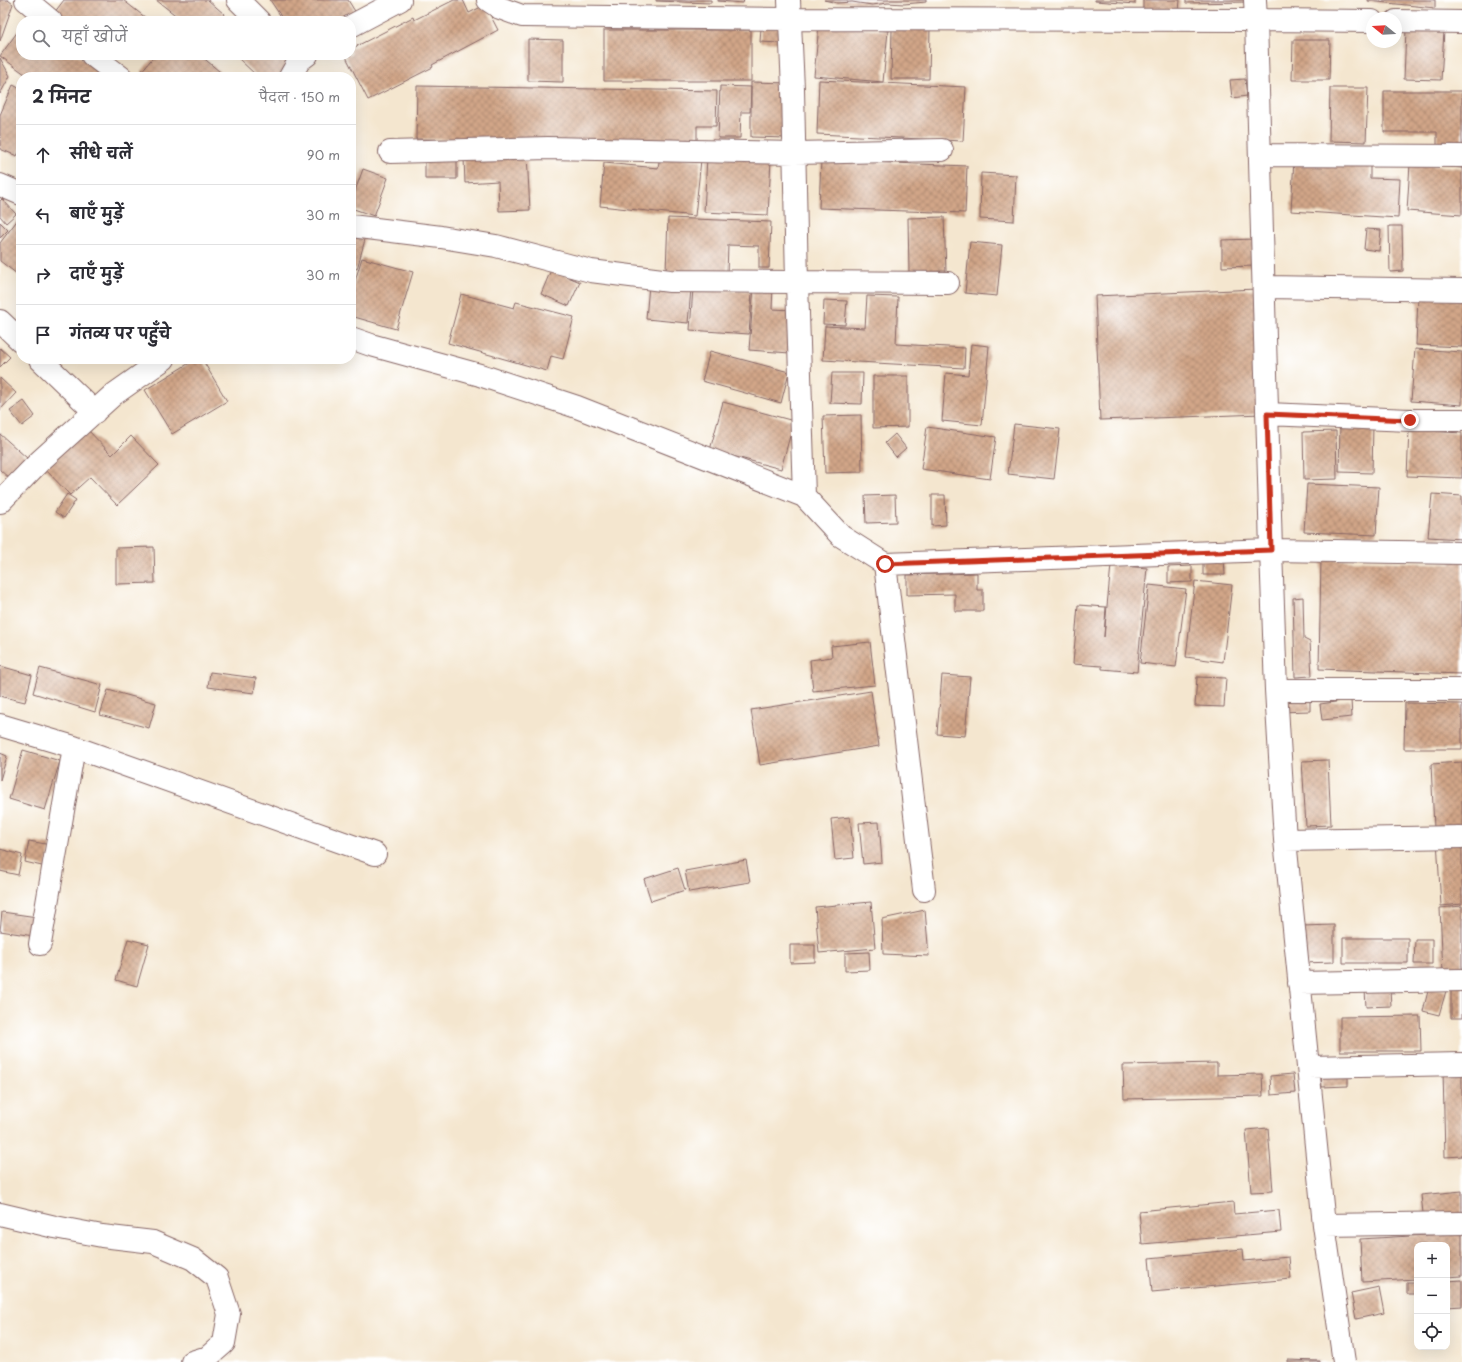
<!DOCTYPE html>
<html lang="hi">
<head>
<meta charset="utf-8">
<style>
  :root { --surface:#fff; --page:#f7f7f7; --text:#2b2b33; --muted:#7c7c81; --line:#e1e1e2 }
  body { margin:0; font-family:"Playpen Sans","Playpen Sans Deva",sans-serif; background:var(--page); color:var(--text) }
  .controls { position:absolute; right:12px; bottom:12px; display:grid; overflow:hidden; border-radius:8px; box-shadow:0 4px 16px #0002 }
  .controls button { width:36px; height:36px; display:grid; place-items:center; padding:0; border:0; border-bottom:1px solid var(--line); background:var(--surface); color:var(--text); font:20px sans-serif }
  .compass { position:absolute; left:1366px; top:12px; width:36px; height:36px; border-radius:50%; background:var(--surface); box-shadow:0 4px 16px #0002; rotate:288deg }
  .stop { position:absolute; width:12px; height:12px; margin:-9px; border:3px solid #c8321e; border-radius:50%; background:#fff }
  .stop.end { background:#c8321e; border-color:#fff; box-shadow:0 1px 4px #0008 }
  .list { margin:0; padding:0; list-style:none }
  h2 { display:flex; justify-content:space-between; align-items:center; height:52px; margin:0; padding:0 16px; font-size:17px }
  h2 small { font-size:13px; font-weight:400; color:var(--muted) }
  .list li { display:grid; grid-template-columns:26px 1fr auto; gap:12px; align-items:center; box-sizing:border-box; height:60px; padding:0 16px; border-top:1px solid var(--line) }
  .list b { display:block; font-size:15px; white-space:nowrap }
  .list em { font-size:13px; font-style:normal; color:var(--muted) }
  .icon { flex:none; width:22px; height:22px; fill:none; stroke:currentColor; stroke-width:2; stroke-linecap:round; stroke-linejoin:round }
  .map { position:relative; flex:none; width:1462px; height:1362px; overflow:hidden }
  .search { position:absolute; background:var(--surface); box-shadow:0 4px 16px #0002; left:16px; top:16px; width:340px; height:44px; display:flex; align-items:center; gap:10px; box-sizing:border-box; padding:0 14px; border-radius:16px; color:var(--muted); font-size:15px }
  .panel { position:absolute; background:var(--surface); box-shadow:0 4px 16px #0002; left:16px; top:72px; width:340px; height:292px; border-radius:16px }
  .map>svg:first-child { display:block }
</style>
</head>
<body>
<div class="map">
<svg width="1462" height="1362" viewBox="0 0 1462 1362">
  <defs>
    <pattern id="building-cross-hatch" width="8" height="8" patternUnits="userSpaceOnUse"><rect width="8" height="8" fill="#d1a688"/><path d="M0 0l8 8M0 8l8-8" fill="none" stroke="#ac876f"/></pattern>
  </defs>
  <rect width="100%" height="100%" fill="#fff"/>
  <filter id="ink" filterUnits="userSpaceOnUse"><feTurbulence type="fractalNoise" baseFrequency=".025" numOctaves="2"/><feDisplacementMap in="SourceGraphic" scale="8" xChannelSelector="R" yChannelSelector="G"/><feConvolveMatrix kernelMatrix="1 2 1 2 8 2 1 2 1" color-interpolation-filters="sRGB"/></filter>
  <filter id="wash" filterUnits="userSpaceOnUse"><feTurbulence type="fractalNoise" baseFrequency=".012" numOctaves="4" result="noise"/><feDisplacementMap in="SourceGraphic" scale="16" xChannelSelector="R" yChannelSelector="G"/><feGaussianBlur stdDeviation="0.9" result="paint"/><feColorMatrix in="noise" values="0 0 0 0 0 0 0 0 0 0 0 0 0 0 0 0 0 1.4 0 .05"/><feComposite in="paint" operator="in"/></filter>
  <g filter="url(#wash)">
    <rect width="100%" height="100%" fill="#f4e6cf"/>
    <g id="blocks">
      <!-- building -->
      <path fill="url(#building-cross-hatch)" d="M 0,0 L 8,0 L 13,4 L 0,41 Z
        M 64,0 L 123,0 L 146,18 L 143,21 L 65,21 L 54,13 Z
        M 156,0 L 208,0 L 224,14 L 220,21 L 183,21 Z
        M 270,0 L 348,0 L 356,13 L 344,21 L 284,21 Z
        M 454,0 L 463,0 L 469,13 L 485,5 L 498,30 L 432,65 L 433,67 L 368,100 L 345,55 L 351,55 L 351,49 L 413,17 L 414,20 Z
        M 656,0 L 711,0 L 711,3 L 656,1 Z
        M 718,0 L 744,0 L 743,3 L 718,1 Z
        M 824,0 L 926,0 L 926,2 L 904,4 L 888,3 L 872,5 L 852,2 L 837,3 Z
        M 1095,0 L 1135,0 L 1135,4 L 1095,1 Z
        M 1143,0 L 1180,0 L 1179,11 L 1143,10 Z
        M 1186,0 L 1246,0 L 1247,2 L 1186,3 Z
        M 1368,0 L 1435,0 L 1435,8 L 1368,1 Z
        M 819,25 L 888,31 L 883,82 L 814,76 Z
        M 21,27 L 21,55 L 78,55 L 109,77 L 29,77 L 0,56 Z
        M 761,28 L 780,28 L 780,43 L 760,42 Z
        M 892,28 L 930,28 L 929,79 L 891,79 Z
        M 1406,29 L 1444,31 L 1441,80 L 1404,79 Z
        M 604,30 L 751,30 L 751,81 L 604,81 Z
        M 528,39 L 563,40 L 563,82 L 528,81 Z
        M 1293,40 L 1330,40 L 1329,80 L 1292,80 Z
        M 155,55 L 200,55 L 226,77 L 147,77 L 141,72 Z
        M 241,55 L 283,55 L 292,63 L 279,77 L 258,77 L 238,58 Z
        M 0,58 L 10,76 L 0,94 Z
        M 1245,79 L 1247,96 L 1232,98 L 1230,80 Z
        M 819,80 L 966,87 L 963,141 L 817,134 Z
        M 751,82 L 789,83 L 787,138 L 751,137 Z
        M 13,85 L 21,89 L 21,148 L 17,156 L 0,149 L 0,115 Z
        M 417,86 L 717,91 L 716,126 L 697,126 L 697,143 L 416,139 Z
        M 720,86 L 751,87 L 750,112 L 741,112 L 740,138 L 718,138 Z
        M 1330,88 L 1368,88 L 1366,142 L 1329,141 Z
        M 1384,91 L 1462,91 L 1462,146 L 1437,145 L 1437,132 L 1384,132 Z
        M 527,155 L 530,210 L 499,211 L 498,181 L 465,183 L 464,158 Z
        M 660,156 L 701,160 L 695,216 L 600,206 L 604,163 L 658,168 Z
        M 707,157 L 771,160 L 768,215 L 704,212 Z
        M 425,158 L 457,158 L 457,179 L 425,179 Z
        M 1294,159 L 1370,164 L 1370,178 L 1400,179 L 1398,218 L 1291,211 Z
        M 821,160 L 967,166 L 965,213 L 819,208 Z
        M 1410,164 L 1462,168 L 1462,215 L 1407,211 Z
        M 363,169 L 388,178 L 374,216 L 351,208 L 351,202 Z
        M 981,173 L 1016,175 L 1014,221 L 980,219 Z
        M 2,199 L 16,214 L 6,223 L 0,216 L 0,201 Z
        M 944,217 L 946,271 L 909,272 L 908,218 Z
        M 19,218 L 21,219 L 21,277 L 0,261 L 0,243 Z
        M 668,218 L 771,222 L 769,268 L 759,268 L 759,246 L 728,245 L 727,274 L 666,271 Z
        M 0,222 L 8,230 L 0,238 Z
        M 1389,226 L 1402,226 L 1403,271 L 1390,272 Z
        M 351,227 L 367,232 L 357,269 L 351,267 Z
        M 1366,229 L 1381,230 L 1379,251 L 1364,249 Z
        M 1255,239 L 1256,266 L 1222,267 L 1222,240 Z
        M 970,242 L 1002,245 L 997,296 L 965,293 Z
        M 362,258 L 413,272 L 396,329 L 351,316 L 351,294 Z
        M 551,270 L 580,282 L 569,306 L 541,294 Z
        M 649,285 L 691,289 L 688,323 L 646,319 Z
        M 754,286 L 773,287 L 772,309 L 793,310 L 790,353 L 749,350 Z
        M 693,288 L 752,292 L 749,334 L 690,330 Z
        M 1257,289 L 1262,414 L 1100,420 L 1095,296 Z
        M 461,294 L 514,308 L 516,302 L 574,317 L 563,359 L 551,356 L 547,371 L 448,343 Z
        M 867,296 L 898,297 L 896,344 L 965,348 L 964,368 L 823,360 L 825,326 L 865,328 Z
        M 1418,297 L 1462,299 L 1462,347 L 1416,345 Z
        M 824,300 L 847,301 L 845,325 L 823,324 Z
        M 971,344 L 989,346 L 982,425 L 942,421 L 946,373 L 968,375 Z
        M 0,348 L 10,357 L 0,367 Z
        M 1415,349 L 1462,352 L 1462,405 L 1411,401 Z
        M 710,351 L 789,372 L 781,403 L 702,381 Z
        M 196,359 L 202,359 L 227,401 L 172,434 L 145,390 Z
        M 832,373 L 863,373 L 862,404 L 830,403 Z
        M 873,376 L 908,376 L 908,427 L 873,428 Z
        M 0,378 L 16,393 L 0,410 Z
        M 24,401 L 35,416 L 22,426 L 10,411 Z
        M 723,402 L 794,421 L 781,469 L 710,450 Z
        M 861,415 L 862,472 L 825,473 L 823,416 Z
        M 1014,424 L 1060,429 L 1054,479 L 1008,474 Z
        M 1340,425 L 1373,425 L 1372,473 L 1339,472 Z
        M 84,426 L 112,455 L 131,436 L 159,465 L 117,505 L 90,477 L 70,495 L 43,467 Z
        M 927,427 L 996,437 L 990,479 L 921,469 Z
        M 1409,430 L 1462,433 L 1462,478 L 1407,476 Z
        M 1336,431 L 1337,479 L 1304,480 L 1303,432 Z
        M 0,434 L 27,458 L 10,479 L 0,470 Z
        M 895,434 L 906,448 L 896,457 L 885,443 Z
        M 1307,484 L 1379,487 L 1376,535 L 1304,532 Z
        M 67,494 L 76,500 L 64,518 L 55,512 Z
        M 1432,494 L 1462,496 L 1462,539 L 1428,537 Z
        M 895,495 L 896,522 L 866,523 L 865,496 Z
        M 932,495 L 945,495 L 946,525 L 932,526 Z
        M 154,547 L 155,583 L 116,584 L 116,548 Z
        M 1224,558 L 1225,575 L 1203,575 L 1203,559 Z
        M 1321,559 L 1451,564 L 1451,561 L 1462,561 L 1462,674 L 1319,669 Z
        M 1111,565 L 1147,568 L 1137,672 L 1102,669 L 1102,666 L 1073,664 L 1078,605 L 1106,607 L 1104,637 Z
        M 1192,566 L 1192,582 L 1168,583 L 1168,567 Z
        M 977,573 L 977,590 L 983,590 L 983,611 L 955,611 L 955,594 L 907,595 L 907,575 Z
        M 1195,581 L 1232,585 L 1223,662 L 1186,657 Z
        M 1149,585 L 1186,589 L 1176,667 L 1140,663 Z
        M 1303,597 L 1304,639 L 1310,642 L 1312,676 L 1295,677 L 1293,598 Z
        M 870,642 L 875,685 L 813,691 L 810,660 L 832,657 L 831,646 Z
        M 0,666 L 32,675 L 25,702 L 0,696 Z
        M 40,668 L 102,685 L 95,712 L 33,693 Z
        M 210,672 L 256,678 L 254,693 L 208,687 Z
        M 942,675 L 970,677 L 965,736 L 937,734 Z
        M 1197,677 L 1226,678 L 1224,707 L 1195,706 Z
        M 108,690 L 156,703 L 149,728 L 100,715 Z
        M 871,691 L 879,746 L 760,765 L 751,710 Z
        M 1279,695 L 1310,695 L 1310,711 L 1279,712 Z
        M 1351,700 L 1352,717 L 1322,720 L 1320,704 Z
        M 1405,703 L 1462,704 L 1462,749 L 1404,749 Z
        M 23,750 L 60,761 L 45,810 L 9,799 Z
        M 0,753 L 7,756 L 0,780 Z
        M 1328,760 L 1331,825 L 1306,826 L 1302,761 Z
        M 1462,762 L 1462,827 L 1434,828 L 1431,764 Z
        M 850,817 L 854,858 L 835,860 L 831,819 Z
        M 879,822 L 882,862 L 863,864 L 859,823 Z
        M 1462,839 L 1462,904 L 1441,906 L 1437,840 Z
        M 29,841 L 51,845 L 46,867 L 25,862 Z
        M 0,849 L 22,855 L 18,875 L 0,871 Z
        M 746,860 L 750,882 L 689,892 L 685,871 Z
        M 678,868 L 685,890 L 651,901 L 644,879 Z
        M 871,902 L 875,948 L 819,953 L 815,907 Z
        M 1462,906 L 1462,972 L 1443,973 L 1440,908 Z
        M 925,910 L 929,956 L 883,954 L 882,919 Z
        M 2,912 L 37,917 L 34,936 L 0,931 Z
        M 1334,925 L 1334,962 L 1302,963 L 1302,926 Z
        M 1343,938 L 1408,938 L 1408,963 L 1343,963 Z
        M 128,939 L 149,944 L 137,986 L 116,980 Z
        M 1415,939 L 1432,939 L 1432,964 L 1414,964 Z
        M 790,945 L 815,945 L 815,962 L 790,963 Z
        M 869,952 L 870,970 L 845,971 L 845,953 Z
        M 1451,985 L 1462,985 L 1462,1018 L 1451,1018 Z
        M 1429,987 L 1446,991 L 1439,1015 L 1423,1011 Z
        M 1390,989 L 1391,1006 L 1366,1007 L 1365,990 Z
        M 1420,1016 L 1421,1051 L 1340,1051 L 1340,1017 Z
        M 1217,1063 L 1217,1075 L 1262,1074 L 1263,1096 L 1124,1099 L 1123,1065 Z
        M 1443,1070 L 1462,1070 L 1462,1156 L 1445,1157 Z
        M 1321,1072 L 1348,1072 L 1348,1086 L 1322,1087 Z
        M 1293,1074 L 1295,1093 L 1271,1095 L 1270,1076 Z
        M 1268,1128 L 1273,1191 L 1251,1192 L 1246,1130 Z
        M 1462,1191 L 1462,1218 L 1424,1222 L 1421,1195 Z
        M 1233,1202 L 1234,1214 L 1279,1210 L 1281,1232 L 1142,1244 L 1139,1211 Z
        M 1462,1233 L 1462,1276 L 1447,1277 L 1447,1245 L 1417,1245 L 1417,1279 L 1362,1282 L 1360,1239 Z
        M 1243,1249 L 1244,1261 L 1289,1257 L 1291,1279 L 1152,1292 L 1149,1258 Z
        M 1462,1280 L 1462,1306 L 1447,1307 L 1447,1281 Z
        M 1407,1282 L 1417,1282 L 1417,1294 L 1407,1294 Z
        M 1379,1287 L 1384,1313 L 1356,1319 L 1351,1293 Z
        M 1288,1360 L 1320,1361 L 1320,1362 L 1288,1362 Z"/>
    </g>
  </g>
  <g filter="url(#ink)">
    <use href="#blocks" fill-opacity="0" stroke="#866564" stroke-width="1"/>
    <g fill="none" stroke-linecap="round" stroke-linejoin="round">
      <defs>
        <path id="street" d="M 26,0 L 51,21
          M 238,0 L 259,21
          M 488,0 L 500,8 L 522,16 L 789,19 L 1256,20 L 1255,0
          M 1396,21 L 1462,22
          M 351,26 L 400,0
          M 92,55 L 121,77
          M 290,77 L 299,61 L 307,55
          M 390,152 L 548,148 L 795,153 L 942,150
          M 1260,155 L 1462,156
          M 0,185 L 21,194
          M 351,226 L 441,237 L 496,246 L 591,271 L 670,281 L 948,283
          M 1264,287 L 1462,290
          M 0,321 L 21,341
          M 351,338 L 371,345 L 480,375 L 577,407 L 804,496 L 797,283 L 793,89 L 789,0
          M 40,359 L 95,412
          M 1267,414 L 1410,420 L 1462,420
          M 804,496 L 841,536 L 885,564 L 1271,550 L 1256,20 L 1372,21
          M 0,502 L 40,461 L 113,395 L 164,359
          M 885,564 L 924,890
          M 1276,690 L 1462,690
          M 0,725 L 74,747 L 375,854
          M 1285,840 L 1462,837
          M 40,944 L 74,747
          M 1299,983 L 1462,980
          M 1308,1067 L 1462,1064
          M 0,1214 L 55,1227 L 102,1236 L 153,1242 L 193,1259 L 217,1278 L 229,1314 L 224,1343 L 208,1357 L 192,1362
          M 1324,1225 L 1462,1223
          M 1344,1362 L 1324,1225 L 1285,840 L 1276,690 L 1271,550 L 1462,553"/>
      </defs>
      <!-- street casing -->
      <use href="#street" stroke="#866564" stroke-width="24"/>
      <!-- street -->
      <use href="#street" stroke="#fff" stroke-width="22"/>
    </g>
  </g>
  <g fill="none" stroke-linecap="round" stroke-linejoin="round" filter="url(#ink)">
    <!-- route -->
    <path stroke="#c8321e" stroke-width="5" d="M 885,564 L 1271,550 L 1267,414 L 1410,420"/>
  </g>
</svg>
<div class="controls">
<button>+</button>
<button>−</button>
<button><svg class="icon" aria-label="locate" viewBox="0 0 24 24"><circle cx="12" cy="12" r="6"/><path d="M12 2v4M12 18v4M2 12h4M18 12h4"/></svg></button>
</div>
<svg class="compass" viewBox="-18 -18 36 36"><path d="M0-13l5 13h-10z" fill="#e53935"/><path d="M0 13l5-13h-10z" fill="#7c7c81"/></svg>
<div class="stop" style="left:885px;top:564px"></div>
<div class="stop end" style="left:1410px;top:420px"></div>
<div class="search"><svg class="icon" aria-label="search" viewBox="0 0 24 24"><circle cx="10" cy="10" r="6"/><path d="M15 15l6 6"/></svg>यहाँ खोजें</div>
<section class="panel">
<h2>2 मिनट<small>पैदल · 150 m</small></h2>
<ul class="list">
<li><svg class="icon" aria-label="ahead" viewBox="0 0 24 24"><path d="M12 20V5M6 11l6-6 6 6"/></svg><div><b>सीधे चलें</b></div><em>90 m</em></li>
<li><svg class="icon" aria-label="left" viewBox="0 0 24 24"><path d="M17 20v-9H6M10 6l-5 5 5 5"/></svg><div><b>बाएँ मुड़ें</b></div><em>30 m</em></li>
<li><svg class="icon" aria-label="right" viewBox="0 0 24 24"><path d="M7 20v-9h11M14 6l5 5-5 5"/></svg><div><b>दाएँ मुड़ें</b></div><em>30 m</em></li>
<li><svg class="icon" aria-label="arrive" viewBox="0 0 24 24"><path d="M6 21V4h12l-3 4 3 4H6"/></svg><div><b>गंतव्य पर पहुँचे</b></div></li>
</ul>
</section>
</div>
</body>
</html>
